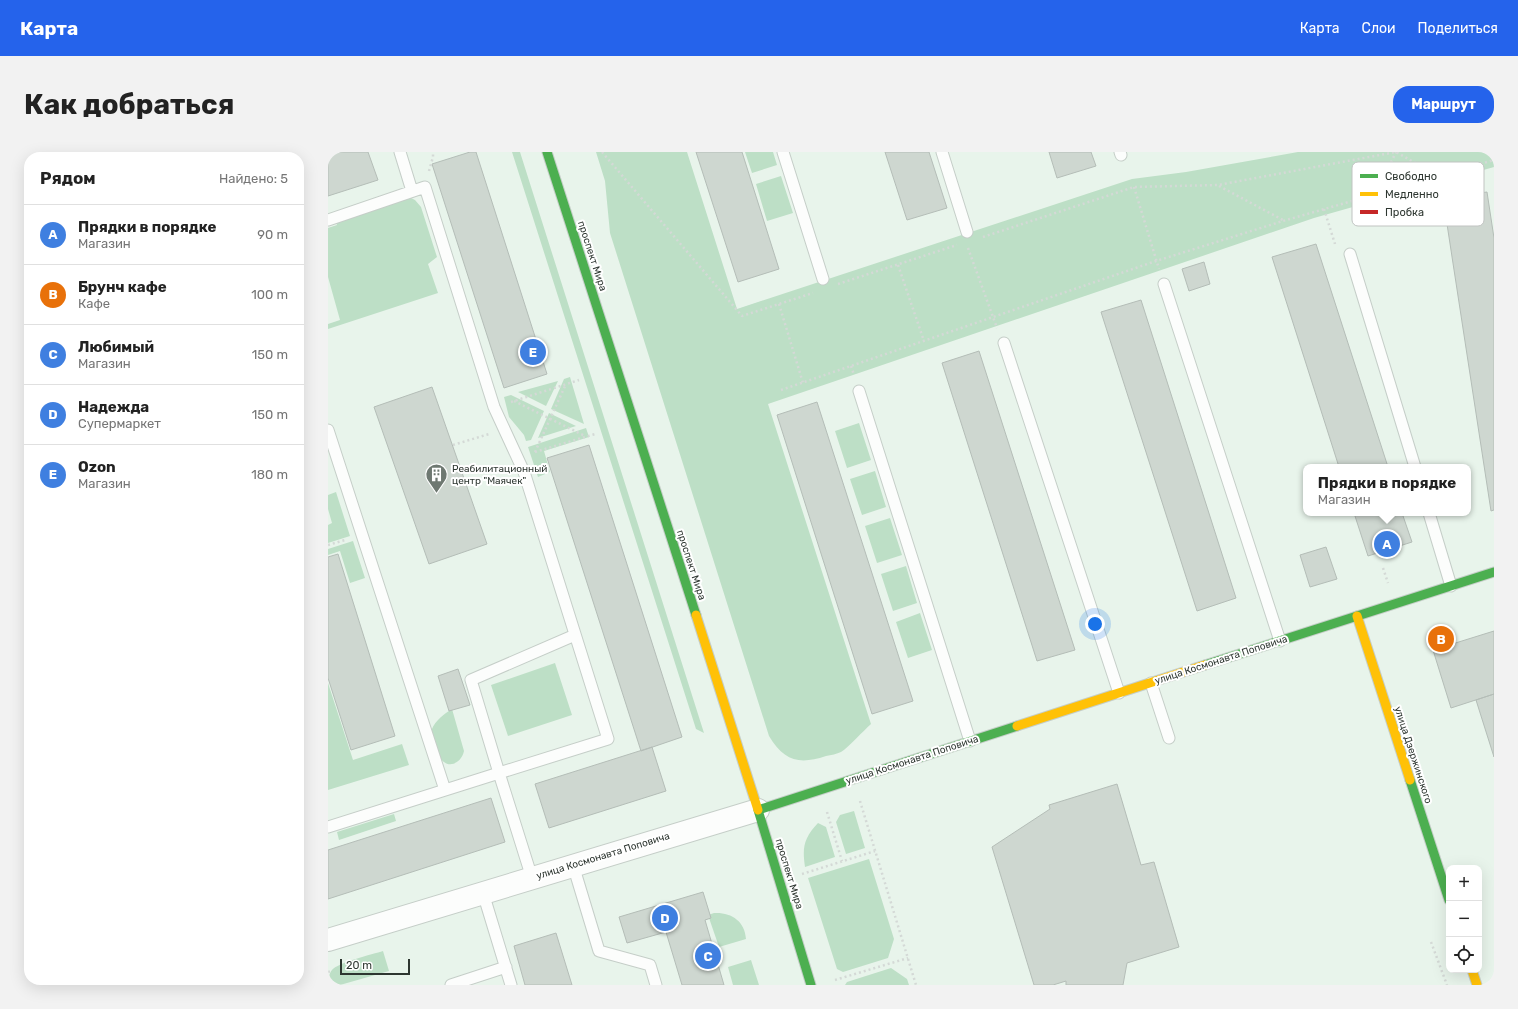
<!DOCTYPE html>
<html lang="ru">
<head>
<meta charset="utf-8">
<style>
  :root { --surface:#fff; --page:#f2f2f2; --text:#222; --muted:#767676; --line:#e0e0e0; --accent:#2563eb }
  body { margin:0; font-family:Rubik,sans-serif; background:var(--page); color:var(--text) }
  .controls { position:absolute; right:12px; bottom:12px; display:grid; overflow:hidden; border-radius:8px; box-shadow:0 4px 16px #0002 }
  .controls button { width:36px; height:36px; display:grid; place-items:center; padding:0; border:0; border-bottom:1px solid var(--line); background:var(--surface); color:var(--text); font:20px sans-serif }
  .scale { position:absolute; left:12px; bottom:10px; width:70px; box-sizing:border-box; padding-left:4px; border:2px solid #2d3630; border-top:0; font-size:11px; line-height:14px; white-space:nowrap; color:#2d3630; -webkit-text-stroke:3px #fff; paint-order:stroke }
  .you { position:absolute; left:767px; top:472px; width:14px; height:14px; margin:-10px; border:3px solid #fff; border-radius:50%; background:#1a73e8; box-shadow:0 0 0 6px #1a73e833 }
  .badge { display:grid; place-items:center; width:26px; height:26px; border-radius:50%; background:var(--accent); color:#fff; font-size:13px; font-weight:700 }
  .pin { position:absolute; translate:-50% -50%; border:2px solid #fff; box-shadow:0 1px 4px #0006 }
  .popup { position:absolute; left:975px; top:312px; width:168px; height:52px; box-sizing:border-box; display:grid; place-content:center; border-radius:8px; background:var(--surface); filter:drop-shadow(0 1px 3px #0005); font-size:13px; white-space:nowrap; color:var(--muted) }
  .popup b { font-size:15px; color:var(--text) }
  .popup::after { content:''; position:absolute; left:50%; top:100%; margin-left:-8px; border:8px solid transparent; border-top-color:var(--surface) }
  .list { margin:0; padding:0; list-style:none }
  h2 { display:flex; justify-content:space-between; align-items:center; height:52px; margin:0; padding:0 16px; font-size:17px }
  h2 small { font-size:13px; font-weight:400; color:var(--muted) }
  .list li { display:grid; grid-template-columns:26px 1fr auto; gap:12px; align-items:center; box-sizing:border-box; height:60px; padding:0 16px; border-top:1px solid var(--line) }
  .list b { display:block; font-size:15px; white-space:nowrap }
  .list p { margin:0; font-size:13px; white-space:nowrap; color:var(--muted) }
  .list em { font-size:13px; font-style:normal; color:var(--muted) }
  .icon { flex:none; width:22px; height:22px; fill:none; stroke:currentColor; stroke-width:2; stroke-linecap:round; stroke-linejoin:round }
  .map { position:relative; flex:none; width:1166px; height:833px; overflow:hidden; border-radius:16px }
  header { display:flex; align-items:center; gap:24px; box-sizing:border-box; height:56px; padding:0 20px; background:var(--accent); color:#fff }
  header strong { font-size:19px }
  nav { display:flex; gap:22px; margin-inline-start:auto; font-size:14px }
  .intro { display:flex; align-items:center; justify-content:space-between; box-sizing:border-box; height:96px; padding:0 24px }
  h1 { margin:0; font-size:28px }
  .button { padding:10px 18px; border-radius:16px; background:var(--accent); color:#fff; font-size:14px; font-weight:700 }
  main { display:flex; gap:24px; padding:0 24px }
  aside { flex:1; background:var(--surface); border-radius:16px; box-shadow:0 4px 16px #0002 }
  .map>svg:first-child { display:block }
</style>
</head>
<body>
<header>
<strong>Карта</strong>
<nav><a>Карта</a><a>Слои</a><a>Поделиться</a></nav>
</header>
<div class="intro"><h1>Как добраться</h1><a class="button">Маршрут</a></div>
<main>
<aside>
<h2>Рядом<small>Найдено: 5</small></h2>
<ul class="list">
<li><span class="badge" style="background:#3f7fe0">A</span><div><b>Прядки в порядке</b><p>Магазин</p></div><em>90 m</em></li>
<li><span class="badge" style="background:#e8710a">B</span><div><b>Брунч кафе</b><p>Кафе</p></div><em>100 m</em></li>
<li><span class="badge" style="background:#3f7fe0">C</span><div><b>Любимый</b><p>Магазин</p></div><em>150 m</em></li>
<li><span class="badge" style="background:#3f7fe0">D</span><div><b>Надежда</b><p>Супермаркет</p></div><em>150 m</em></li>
<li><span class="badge" style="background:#3f7fe0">E</span><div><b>Ozon</b><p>Магазин</p></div><em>180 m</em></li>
</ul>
</aside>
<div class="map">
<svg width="1166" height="833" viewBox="0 0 1166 833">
  <rect width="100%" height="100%" fill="#e8f4eb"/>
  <!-- green -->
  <path fill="#bddfc6" d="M 184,0 L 192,0 L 376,581 L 368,577 Z
    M 268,0 L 359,0 L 409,157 L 804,27 L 858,20 L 970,0 L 1166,0 L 1166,15 L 986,66 L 440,252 L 543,572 C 535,579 521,595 513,600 C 509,602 503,603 498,604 C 471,613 456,609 441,584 L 282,81 L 277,29 Z
    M 417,0 L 445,0 L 449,13 L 424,21 Z
    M 453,24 L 465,61 L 439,69 L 428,32 Z
    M 81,45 L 87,48 L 93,55 L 109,105 L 100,112 L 110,141 L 0,177 L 0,172 L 12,168 L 0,125 L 0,76 L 9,73 L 7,67 Z
    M 242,225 L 256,272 L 223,257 L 236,227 Z
    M 230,229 L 218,254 L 190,240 Z
    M 183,243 L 216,259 L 203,288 L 198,289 L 196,283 L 181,265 L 176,245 Z
    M 221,261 L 248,274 L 210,286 Z
    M 531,271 L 543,308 L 519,316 L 507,279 Z
    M 258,276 L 261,285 L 216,299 L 222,320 L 210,325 L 200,295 Z
    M 547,319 L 558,355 L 534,363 L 522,327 Z
    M 8,340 L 22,384 L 0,391 L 0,373 L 4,371 L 0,357 L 0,343 Z
    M 562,366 L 574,403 L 549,411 L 537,374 Z
    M 25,389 L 37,426 L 22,431 L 12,399 L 0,403 L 0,397 Z
    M 578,414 L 589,451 L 565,459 L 553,422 Z
    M 592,461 L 604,498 L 580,506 L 568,470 Z
    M 227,511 L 244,563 L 180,584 L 163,533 Z
    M 0,531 L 25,608 L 74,592 L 81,613 L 0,638 Z
    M 124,557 L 136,599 C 134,610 121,618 113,607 C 110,604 102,581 104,577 C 107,569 117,561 124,557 Z
    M 526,659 L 537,696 L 518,702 L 508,670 L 512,663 Z
    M 66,662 L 68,669 L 11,688 L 9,680 Z
    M 490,671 L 498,675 L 507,705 L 477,715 C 474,695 476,686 490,671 Z
    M 541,707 L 566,787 L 560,806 L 515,820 L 509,817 L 480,726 Z
    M 386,761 C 403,760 417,769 418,787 L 391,795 L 380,763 Z
    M 55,799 L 61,819 L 12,833 L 1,833 C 0,829 1,821 4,818 C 9,811 45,802 55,799 Z
    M 423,808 L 431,833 L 405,833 L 400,815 Z
    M 563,816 L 579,827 L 581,833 L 517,833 L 519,830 Z"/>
  <!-- building -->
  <path fill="#ced7d0" stroke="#b4bdb7" d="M 0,0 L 40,0 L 50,28 L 0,44 Z
    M 142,0 L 148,0 L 219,222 L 176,236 L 104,12 Z
    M 368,0 L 414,0 L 451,117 L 410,130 Z
    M 557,0 L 601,0 L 619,56 L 579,68 Z
    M 721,0 L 763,0 L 768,14 L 729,26 Z
    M 1159,40 L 1166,86 L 1166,358 L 1163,359 L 1115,46 Z
    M 988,92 L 1060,315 L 1011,315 L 944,105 Z
    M 876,110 L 882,132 L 861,139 L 854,117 Z
    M 813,148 L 908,446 L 869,459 L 773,160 Z
    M 651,199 L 747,498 L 709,509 L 614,211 Z
    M 104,235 L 159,392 L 101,412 L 46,255 Z
    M 489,250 L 585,549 L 544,562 L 449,263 Z
    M 261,293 L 354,585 L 313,599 L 219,306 Z
    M 1026,361 L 1074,361 L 1084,390 L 1040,404 Z
    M 998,395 L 1009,427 L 982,435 L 972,403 Z
    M 10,402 L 67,584 L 23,598 L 0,526 L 0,405 Z
    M 1166,479 L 1166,542 L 1123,556 L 1105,498 Z
    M 130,517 L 142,553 L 121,559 L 110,524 Z
    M 1166,542 L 1166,605 L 1148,548 Z
    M 324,595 L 338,639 L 221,676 L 207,632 Z
    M 789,632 L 813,713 L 826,710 L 851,795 L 799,811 L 795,833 L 738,833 L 738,829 L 725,833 L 706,833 L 664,695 L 722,657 L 721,653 Z
    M 163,646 L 177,690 L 0,747 L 0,698 Z
    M 375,740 L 383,766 L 377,768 L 396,833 L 354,833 L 338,780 L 299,791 L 291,765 Z
    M 228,781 L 244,833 L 197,833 L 186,794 Z"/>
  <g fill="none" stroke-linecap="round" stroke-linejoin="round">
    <defs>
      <path id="lane" d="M 72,0 L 84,39
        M 455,0 L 495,127
        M 614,0 L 639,80
        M 792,0 L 793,3
        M 0,68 L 97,35 L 166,255 L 196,320 L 280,587 L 171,621 L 143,528 L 247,483
        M 1022,102 L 1087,315
        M 836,132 L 952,489
        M 676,191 L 791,541
        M 531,239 L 642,589
        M 0,278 L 117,638
        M 1101,361 L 1123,434
        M 823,531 L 841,586
        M 0,675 L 171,621 L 204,726
        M 245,713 L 271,799 L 322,813 L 328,833
        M 155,741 L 183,833
        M 123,833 L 178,815"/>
      <path id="street" d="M 0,788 L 430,658"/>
      <path id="fast" d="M 219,0 L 368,463
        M 877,513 L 1166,420
        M 1082,628 L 1121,748
        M 430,658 L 689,574
        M 430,658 L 483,833"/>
      <path id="slow" d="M 368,463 L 430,658
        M 1029,464 L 1082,628
        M 689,574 L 877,513
        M 1144,818 L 1149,833"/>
    </defs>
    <!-- lane casing -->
    <use href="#lane" stroke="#c5cec8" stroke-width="13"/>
    <!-- street casing -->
    <use href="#street" stroke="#c5cec8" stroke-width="24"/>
    <!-- fast casing -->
    <use href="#fast" stroke="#c5cec8" stroke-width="11"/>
    <!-- slow casing -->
    <use href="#slow" stroke="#c5cec8" stroke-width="11"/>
    <!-- path -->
    <path stroke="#d4d9d6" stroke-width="2.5" stroke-dasharray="2 3" stroke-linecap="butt" d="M 274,0 L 414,164 L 485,141
      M 101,19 L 105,5 L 105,0
      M 891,34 L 955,68
      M 806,35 L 831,117
      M 1048,42 L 1068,0
      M 996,57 L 1007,92
      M 655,85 L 806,35 L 890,33 L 1068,0 L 1110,24
      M 640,96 L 669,176
      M 570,113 L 596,189
      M 510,132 L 629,93
      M 451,152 L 475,231
      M 523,214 L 526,223
      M 453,238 L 828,109 L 955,69 L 1166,8
      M 186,249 L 257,284
      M 183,250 L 251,228
      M 125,293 L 161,282
      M 207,300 L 267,282
      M 207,300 L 238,232
      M 0,393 L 17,388
      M 1055,416 L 1060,431
      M 532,649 L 588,833
      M 499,660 L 514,709
      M 474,722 L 547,699
      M 1103,790 L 1119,833
      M 0,820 L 3,819
      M 507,828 L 580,806"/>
    <!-- lane -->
    <use href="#lane" stroke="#fcfdfc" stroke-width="11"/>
    <!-- street -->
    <use href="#street" stroke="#fcfdfc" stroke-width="22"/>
    <!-- fast -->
    <use href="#fast" stroke="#4caf50" stroke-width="9"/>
    <!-- slow -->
    <use href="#slow" stroke="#ffc107" stroke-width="9"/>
  </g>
  <!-- icons -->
  <defs>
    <symbol id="building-pin" viewBox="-11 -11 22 30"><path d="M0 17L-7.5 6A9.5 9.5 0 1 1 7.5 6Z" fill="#6e7871" stroke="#fff"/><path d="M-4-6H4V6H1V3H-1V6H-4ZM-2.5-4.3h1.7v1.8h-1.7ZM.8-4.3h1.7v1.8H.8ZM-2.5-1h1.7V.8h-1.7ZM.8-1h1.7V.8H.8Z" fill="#fff"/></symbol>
  </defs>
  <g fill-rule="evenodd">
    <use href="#building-pin" x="96" y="310" width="25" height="34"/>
  </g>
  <g text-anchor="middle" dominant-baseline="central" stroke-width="4" stroke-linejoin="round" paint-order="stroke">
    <!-- street labels -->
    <g font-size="10" fill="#2d3630" stroke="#fff">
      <text transform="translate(264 104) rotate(72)">проспект Мира</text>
      <text transform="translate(363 413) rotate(72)">проспект Мира</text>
      <text transform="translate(893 508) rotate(-18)">улица Космонавта Поповича</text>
      <text transform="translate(1085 603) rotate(72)">улица Дзержинского</text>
      <text transform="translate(584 608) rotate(-18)">улица Космонавта Поповича</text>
      <text transform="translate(275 704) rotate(-17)">улица Космонавта Поповича</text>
      <text transform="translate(461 722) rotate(73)">проспект Мира</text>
    </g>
    <!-- poi labels -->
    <g font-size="10" fill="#2d3630" stroke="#fff" text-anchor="start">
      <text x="124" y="317">Реабилитационный<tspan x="124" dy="12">центр "Маячек"</tspan></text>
    </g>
  </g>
  <!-- legend -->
  <rect x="1024" y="10" width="132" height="64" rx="6" fill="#fff" stroke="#c0c3c1" stroke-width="1"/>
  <rect x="1032" y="22" width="18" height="4" fill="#4caf50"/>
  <rect x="1032" y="40" width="18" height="4" fill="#ffc107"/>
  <rect x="1032" y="58" width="18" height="4" fill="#c62828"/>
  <g font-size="11" fill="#2d3630">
    <text x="1057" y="28">Свободно</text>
    <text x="1057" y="46">Медленно</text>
    <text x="1057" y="64">Пробка</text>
  </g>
</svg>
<div class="controls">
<button>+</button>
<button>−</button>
<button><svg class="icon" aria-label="locate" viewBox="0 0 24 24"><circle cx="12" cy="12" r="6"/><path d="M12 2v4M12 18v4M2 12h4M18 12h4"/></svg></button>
</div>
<div class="scale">20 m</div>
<div class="you"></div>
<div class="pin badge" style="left:1059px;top:392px;background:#3f7fe0">A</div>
<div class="popup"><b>Прядки в порядке</b>Магазин</div>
<div class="pin badge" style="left:1113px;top:487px;background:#e8710a">B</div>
<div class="pin badge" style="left:380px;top:804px;background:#3f7fe0">C</div>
<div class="pin badge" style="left:337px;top:766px;background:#3f7fe0">D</div>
<div class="pin badge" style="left:205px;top:200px;background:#3f7fe0">E</div>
</div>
</main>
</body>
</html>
